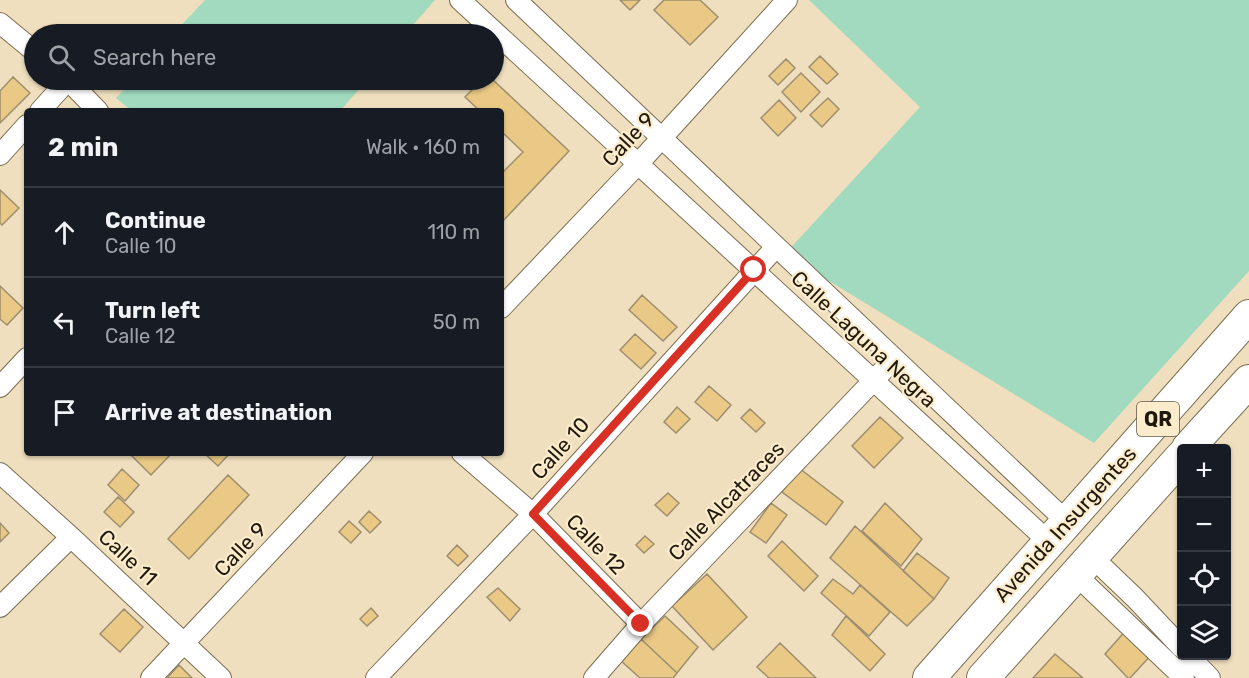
<!DOCTYPE html>
<html lang="en">
<head>
<meta charset="utf-8">
<style>
  :root { --surface:#171b24; --page:#242831; --text:#f1f3f6; --muted:#9ea1a6; --line:#363941 }
  body { margin:0; font-family:Rubik,sans-serif; background:var(--page); color:var(--text) }
  .controls { position:absolute; right:18px; bottom:18px; display:grid; overflow:hidden; border-radius:6px; box-shadow:0 2px 4px #0004 }
  .controls button { width:54px; height:54px; display:grid; place-items:center; padding:0; border:0; border-bottom:2px solid var(--line); background:var(--surface); color:var(--text); font:30px sans-serif }
  .stop { position:absolute; width:18px; height:18px; margin:-14px; border:4px solid #d93025; border-radius:50%; background:#fff }
  .stop.end { background:#d93025; border-color:#fff; box-shadow:0 2px 6px #0008 }
  .list { margin:0; padding:0; list-style:none }
  h2 { display:flex; justify-content:space-between; align-items:center; height:78px; margin:0; padding:0 24px; font-size:26px }
  h2 small { font-size:20px; font-weight:400; color:var(--muted) }
  .list li { display:grid; grid-template-columns:39px 1fr auto; gap:18px; align-items:center; box-sizing:border-box; height:90px; padding:0 24px; border-top:2px solid var(--line) }
  .list b { display:block; font-size:22px; white-space:nowrap }
  .list p { margin:0; font-size:20px; white-space:nowrap; color:var(--muted) }
  .list em { font-size:20px; font-style:normal; color:var(--muted) }
  .icon { flex:none; width:33px; height:33px; fill:none; stroke:currentColor; stroke-width:2; stroke-linecap:round; stroke-linejoin:round }
  .map { position:relative; flex:none; width:1249px; height:678px; overflow:hidden }
  .search { position:absolute; background:var(--surface); box-shadow:0 2px 4px #0004; left:24px; top:24px; width:480px; height:66px; display:flex; align-items:center; gap:15px; box-sizing:border-box; padding:0 21px; border-radius:33px; color:var(--muted); font-size:22px }
  .panel { position:absolute; background:var(--surface); box-shadow:0 2px 4px #0004; left:24px; top:108px; width:480px; height:348px; border-radius:6px }
  .map>svg:first-child { display:block }
</style>
</head>
<body>
<div class="map">
<svg width="1249" height="678" viewBox="0 0 1249 678">
  <rect width="100%" height="100%" fill="#efdfbe"/>
  <!-- green -->
  <path fill="#a1dabe" d="M 205,0 L 435,0 L 405,34 L 173,34 Z
    M 809,0 L 1249,0 L 1249,271 L 1094,443 L 785,254 L 920,107 Z
    M 133,80 L 367,80 L 340,111 L 132,111 L 116,98 Z"/>
  <!-- building -->
  <path fill="#e9c985" stroke="#9d8e6f" stroke-width="1.5" d="M 620,0 L 640,0 L 630,10 Z
    M 664,0 L 700,0 L 718,17 L 690,45 L 654,10 Z
    M 820,56 L 838,74 L 827,84 L 809,67 Z
    M 786,59 L 795,68 L 778,85 L 769,76 Z
    M 801,73 L 820,92 L 801,112 L 782,92 Z
    M 13,77 L 30,93 L 0,123 L 0,91 Z
    M 482,80 L 493,80 L 569,151 L 501,223 L 501,174 L 523,152 L 501,131 L 501,111 L 480,111 L 465,97 Z
    M 828,98 L 839,109 L 822,127 L 810,115 Z
    M 779,100 L 796,118 L 778,136 L 761,118 Z
    M 0,190 L 19,208 L 2,225 L 0,223 Z
    M 0,286 L 23,308 L 7,325 L 0,319 Z
    M 642,295 L 677,327 L 663,341 L 629,310 Z
    M 635,334 L 656,353 L 641,369 L 620,350 Z
    M 709,386 L 731,405 L 717,421 L 695,402 Z
    M 677,407 L 690,419 L 676,433 L 664,422 Z
    M 750,409 L 765,423 L 756,432 L 741,418 Z
    M 880,417 L 903,438 L 874,468 L 852,446 Z
    M 129,453 L 172,453 L 151,475 Z
    M 204,453 L 230,453 L 218,466 Z
    M 799,468 L 843,502 L 826,525 L 782,492 Z
    M 122,469 L 139,485 L 125,501 L 108,485 Z
    M 228,475 L 249,495 L 189,559 L 168,539 Z
    M 668,493 L 679,503 L 667,516 L 655,505 Z
    M 118,497 L 134,512 L 120,527 L 104,512 Z
    M 771,503 L 787,515 L 766,543 L 750,532 Z
    M 885,503 L 922,539 L 901,566 L 862,531 Z
    M 369,511 L 381,522 L 370,533 L 359,522 Z
    M 349,521 L 361,532 L 351,543 L 339,532 Z
    M 0,523 L 9,533 L 0,542 Z
    M 855,526 L 934,599 L 907,626 L 830,558 Z
    M 645,536 L 654,544 L 644,553 L 636,545 Z
    M 782,541 L 818,576 L 804,591 L 768,556 Z
    M 457,545 L 468,556 L 458,566 L 447,556 Z
    M 917,553 L 949,578 L 934,599 L 903,571 Z
    M 707,574 L 747,617 L 713,650 L 672,606 Z
    M 833,579 L 853,594 L 860,585 L 890,612 L 869,636 L 821,593 Z
    M 498,588 L 520,609 L 510,621 L 487,597 Z
    M 371,608 L 378,616 L 367,626 L 360,619 Z
    M 124,609 L 143,627 L 120,652 L 100,634 Z
    M 665,616 L 698,647 L 677,673 L 641,639 Z
    M 846,616 L 885,654 L 870,671 L 832,635 Z
    M 1127,629 L 1153,653 L 1130,678 L 1128,678 L 1105,654 Z
    M 641,639 L 677,673 L 673,678 L 640,678 L 620,660 Z
    M 780,643 L 816,678 L 769,678 L 757,667 Z
    M 1055,654 L 1083,678 L 1033,678 Z
    M 179,665 L 192,678 L 167,678 Z"/>
  <g fill="none" stroke-linecap="round" stroke-linejoin="round">
    <defs>
      <path id="minor" d="M 460,0 L 1049,542
        M 516,0 L 1067,522
        M 0,23 L 34,51
        M 40,111 L 68,80 L 98,111
        M 0,155 L 27,125
        M 501,308 L 638,164 L 787,0
        M 0,387 L 27,358
        M 462,453 L 533,514 L 641,624
        M 0,473 L 71,537 L 221,678
        M 1091,556 L 1135,598 L 1182,648
        M 1075,574 L 1184,678
        M 0,607 L 71,537
        M 1189,656 L 1210,678
        M 151,678 L 363,453
        M 376,678 L 533,514 L 776,247
        M 594,678 L 641,624 L 894,359"/>
      <path id="primary" d="M 1188,448 L 1249,381
        M 929,678 L 1249,316
        M 983,678 L 1182,456"/>
    </defs>
    <!-- minor casing -->
    <use href="#minor" stroke="#7b6d50" stroke-width="22"/>
    <!-- primary casing -->
    <use href="#primary" stroke="#7b6d50" stroke-width="34"/>
    <!-- minor -->
    <use href="#minor" stroke="#fff" stroke-width="20"/>
    <!-- primary -->
    <use href="#primary" stroke="#fff" stroke-width="32"/>
  </g>
  <g fill="none" stroke-linecap="round" stroke-linejoin="round">
    <!-- route -->
    <path stroke="#d93025" stroke-width="8" d="M 641,624 L 533,514 L 754,270"/>
  </g>
  <g text-anchor="middle" dominant-baseline="central" stroke-width="4.5" stroke-linejoin="round" paint-order="stroke">
    <!-- shield labels -->
    <rect fill="#fceccb" stroke="#615846" stroke-width="1.5" x="1137" y="402" width="42" height="34" rx="4.5"/>
    <g font-size="20" font-weight="bold" fill="#1f190d">
      <text x="1158" y="419">QR</text>
    </g>
    <!-- street labels -->
    <g font-size="21" fill="#1f190d" stroke="#fceccb">
      <text transform="translate(628 139) rotate(-47)">Calle 9</text>
      <text transform="translate(864 339) rotate(43)">Calle Laguna Negra</text>
      <text transform="translate(560 448) rotate(-48)">Calle 10</text>
      <text transform="translate(726 501) rotate(-46)">Calle Alcatraces</text>
      <text transform="translate(1065 524) rotate(-48)">Avenida Insurgentes</text>
      <text transform="translate(596 544) rotate(46)">Calle 12</text>
      <text transform="translate(240 549) rotate(-47)">Calle 9</text>
      <text transform="translate(128 557) rotate(43)">Calle 11</text>
    </g>
  </g>
</svg>
<div class="controls">
<button>+</button>
<button>−</button>
<button><svg class="icon" aria-label="locate" viewBox="0 0 24 24"><circle cx="12" cy="12" r="6"/><path d="M12 2v4M12 18v4M2 12h4M18 12h4"/></svg></button>
<button><svg class="icon" aria-label="layers" viewBox="0 0 24 24"><path d="M12 4l9 5-9 5-9-5zM3 14l9 5 9-5"/></svg></button>
</div>
<div class="stop" style="left:754px;top:270px"></div>
<div class="stop end" style="left:641px;top:624px"></div>
<div class="search"><svg class="icon" aria-label="search" viewBox="0 0 24 24"><circle cx="10" cy="10" r="6"/><path d="M15 15l6 6"/></svg>Search here</div>
<section class="panel">
<h2>2 min<small>Walk · 160 m</small></h2>
<ul class="list">
<li><svg class="icon" aria-label="ahead" viewBox="0 0 24 24"><path d="M12 20V5M6 11l6-6 6 6"/></svg><div><b>Continue</b><p>Calle 10</p></div><em>110 m</em></li>
<li><svg class="icon" aria-label="left" viewBox="0 0 24 24"><path d="M17 20v-9H6M10 6l-5 5 5 5"/></svg><div><b>Turn left</b><p>Calle 12</p></div><em>50 m</em></li>
<li><svg class="icon" aria-label="arrive" viewBox="0 0 24 24"><path d="M6 21V4h12l-3 4 3 4H6"/></svg><div><b>Arrive at destination</b></div></li>
</ul>
</section>
</div>
</body>
</html>
